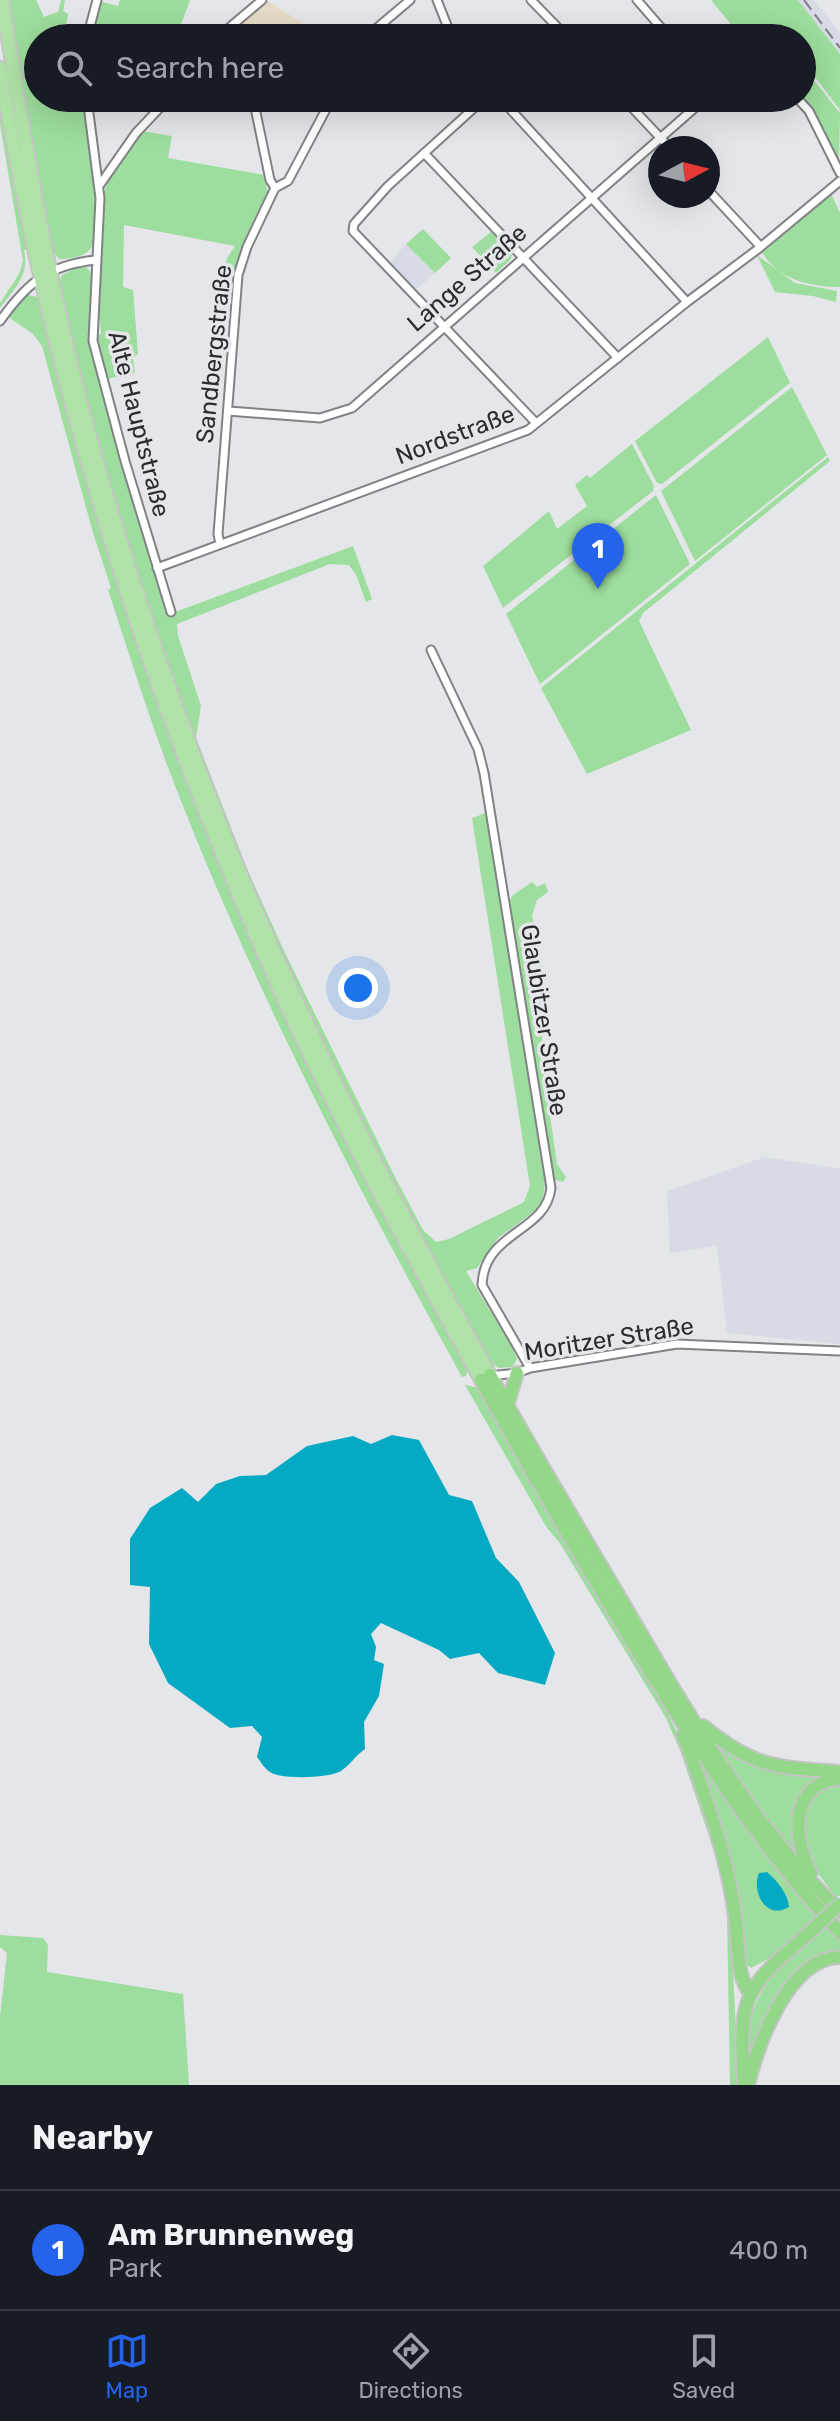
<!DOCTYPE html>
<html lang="en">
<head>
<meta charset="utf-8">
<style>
  :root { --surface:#171b24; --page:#20242c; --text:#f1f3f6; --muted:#9ea1a6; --line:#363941; --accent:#2563eb }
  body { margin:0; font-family:Rubik,sans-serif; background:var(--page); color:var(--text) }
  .compass { position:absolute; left:648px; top:136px; width:72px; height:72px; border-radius:50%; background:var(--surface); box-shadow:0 8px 32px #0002; rotate:83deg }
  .you { position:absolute; left:358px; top:988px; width:28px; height:28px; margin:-20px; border:6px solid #fff; border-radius:50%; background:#1a73e8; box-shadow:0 0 0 12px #1a73e833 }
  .badge { display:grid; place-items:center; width:52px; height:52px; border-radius:50%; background:var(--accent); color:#fff; font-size:26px; font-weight:700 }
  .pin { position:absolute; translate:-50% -66px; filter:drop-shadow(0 2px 4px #0008) }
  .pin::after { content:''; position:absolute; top:42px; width:28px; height:24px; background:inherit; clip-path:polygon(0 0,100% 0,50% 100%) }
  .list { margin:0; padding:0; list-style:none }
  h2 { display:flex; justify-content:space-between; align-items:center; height:104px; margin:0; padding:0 32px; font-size:34px }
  h2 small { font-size:26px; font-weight:400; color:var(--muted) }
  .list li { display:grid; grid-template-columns:52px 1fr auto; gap:24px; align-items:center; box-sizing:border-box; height:120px; padding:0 32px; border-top:2px solid var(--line) }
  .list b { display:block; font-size:30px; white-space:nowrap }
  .list p { margin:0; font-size:26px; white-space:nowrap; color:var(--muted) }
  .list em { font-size:26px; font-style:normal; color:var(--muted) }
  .icon { flex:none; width:44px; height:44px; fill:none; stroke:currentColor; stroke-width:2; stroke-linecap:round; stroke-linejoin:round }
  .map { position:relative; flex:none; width:840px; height:2085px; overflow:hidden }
  .search { position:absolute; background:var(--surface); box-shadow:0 8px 32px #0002; left:24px; right:24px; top:24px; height:88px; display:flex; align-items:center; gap:20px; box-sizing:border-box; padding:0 28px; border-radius:44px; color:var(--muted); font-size:30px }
  .sheet { height:224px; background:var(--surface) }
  nav { display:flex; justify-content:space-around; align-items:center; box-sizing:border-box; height:112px; border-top:2px solid var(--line); background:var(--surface); font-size:22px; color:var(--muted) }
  nav a { display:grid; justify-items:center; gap:4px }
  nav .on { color:var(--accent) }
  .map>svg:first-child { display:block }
</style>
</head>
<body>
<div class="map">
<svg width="840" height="2085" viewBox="0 0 840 2085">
  <rect width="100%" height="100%" fill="#e5e6e9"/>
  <!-- built -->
  <path fill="#d8dae5" d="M 798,0 L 814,0 L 840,33 L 840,54 Z
    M 406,244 L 435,273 L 418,288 L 415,289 L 389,263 Z
    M 765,1157 L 840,1169 L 840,1344 L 727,1333 L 717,1246 L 670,1253 L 667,1191 Z"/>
  <!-- education -->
  <path fill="#e5dcc7" d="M 268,1 L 321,35 L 320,38 L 223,38 Z"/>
  <!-- green -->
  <path fill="#9ddd9d" d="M 6,0 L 36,0 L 44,17 L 58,12 L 61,0 L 65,0 L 63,11 L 68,14 L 64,38 L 38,38 L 38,98 L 84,98 C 88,131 106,218 92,246 C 87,257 70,259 59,259 L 48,244 Z
    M 120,0 L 190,0 L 179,30 L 175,33 L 173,38 L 121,38 L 95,28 L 102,2 L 118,6 Z
    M 711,0 L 798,0 L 840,54 L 840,110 L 802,60 L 802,38 L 784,38 L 779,32 L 777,34 L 779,38 L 742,38 Z
    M 802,65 L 840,113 L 839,163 L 800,98 Z
    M 0,97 L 29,249 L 24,250 C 30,275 14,289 0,308 L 0,303 L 19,274 L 23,261 L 0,124 Z
    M 142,131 L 172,136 L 168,158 L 264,175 L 268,194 L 234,272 L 224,269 L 227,258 L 235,246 L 124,225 L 123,287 L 133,290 L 138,354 L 133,358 L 135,373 L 107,379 L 97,336 L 101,334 L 100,320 L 97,319 L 104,195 L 107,182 Z
    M 830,192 L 840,213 L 840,287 C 810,287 775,279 761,250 Z
    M 423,229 L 451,258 L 435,273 L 406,244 Z
    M 491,232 L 512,254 L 511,259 L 496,273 L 472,247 Z
    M 757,255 L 795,283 L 837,291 L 836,302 L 813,296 L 775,292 Z
    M 81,266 L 87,268 L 92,274 L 89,333 L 93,357 L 156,577 L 170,614 L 353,546 L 372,599 L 366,602 L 356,575 L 349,565 L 330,564 L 177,624 L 178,636 L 201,706 L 196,738 L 248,871 L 285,953 L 396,1179 L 423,1230 L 436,1242 L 449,1239 L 524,1202 L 530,1186 L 472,818 L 486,813 L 545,1185 L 542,1203 L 536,1210 L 498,1238 L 477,1268 L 466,1271 L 512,1347 L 517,1359 L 512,1367 L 499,1368 L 488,1361 C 399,1196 308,1031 237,857 C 185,728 140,595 102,462 C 85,403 72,344 58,285 L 62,275 Z
    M 29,295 L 37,297 L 41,305 C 95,526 161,746 258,953 C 280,1000 305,1047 329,1093 C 375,1185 422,1277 468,1369 L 466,1376 L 462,1377 C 352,1178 246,974 166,762 C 145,705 127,647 108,590 L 111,588 L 93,533 L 42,346 L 33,334 L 7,316 L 21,298 Z
    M 768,337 L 790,383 L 662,484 L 657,483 L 635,441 Z
    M 792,387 L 827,455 L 695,561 L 661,491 Z
    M 632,444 L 654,486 L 653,491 L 503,608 L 483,566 L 549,511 L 557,529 L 587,506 L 575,485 L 587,475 L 590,478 Z
    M 828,457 L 830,461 L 643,613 L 639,621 L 691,730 L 587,774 L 541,688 Z
    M 656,495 L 690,564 L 540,684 L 506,614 Z
    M 532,882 L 537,887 L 545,883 L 548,892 L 537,900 L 532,916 L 546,983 L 541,1054 L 557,1164 L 566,1177 L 563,1182 L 553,1179 L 508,903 L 513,895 Z
    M 465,1385 L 480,1388 L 652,1682 L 679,1736 L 702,1798 L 729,1897 L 739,2085 L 730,2085 L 727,1913 L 721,1875 L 708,1833 L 680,1750 L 666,1718 L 559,1542 L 547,1528 Z
    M 714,1740 L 740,1759 L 834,1774 L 816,1783 L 793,1831 L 797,1853 L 803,1866 L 759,1809 Z
    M 697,1756 L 748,1832 L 818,1917 L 772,1957 L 751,1968 L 743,1962 Z
    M 840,1780 L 840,1895 L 836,1898 L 809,1861 L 801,1820 L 804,1808 L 816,1792 Z
    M 826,1925 L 840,1939 L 840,1954 L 784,1991 L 761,2027 L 750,2056 L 746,2055 C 751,1982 776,1972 826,1925 Z
    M 0,1935 L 43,1938 L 48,1945 L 47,1972 L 183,1994 L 189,2085 L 0,2085 L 0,2017 L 7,1953 L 0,1947 Z"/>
  <!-- water -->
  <path fill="#04a9c3" d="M 392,1435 L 419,1440 L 449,1495 L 472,1501 L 496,1558 L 519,1582 L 555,1653 L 545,1685 L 498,1673 L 479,1653 L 450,1659 L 439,1650 L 381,1623 L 371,1634 L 376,1647 L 374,1660 L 384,1664 L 379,1696 L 364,1722 L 365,1749 C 356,1755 349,1766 341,1771 C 330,1778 281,1780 270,1772 C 265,1769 260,1761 257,1757 L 262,1737 L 252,1726 L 230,1728 L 168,1683 L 149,1644 L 150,1587 L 130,1585 L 130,1539 L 150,1508 L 182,1488 L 198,1502 L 216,1484 L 240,1476 L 266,1475 L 307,1446 L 353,1436 L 371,1444 Z
    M 767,1872 C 777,1881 788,1893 789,1907 C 766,1921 751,1891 759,1873 Z"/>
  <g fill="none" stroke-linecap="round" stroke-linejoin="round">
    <defs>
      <path id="minor" d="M 437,0 L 452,38
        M 531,0 L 568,38
        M 637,0 L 670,38
        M 87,38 L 97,0
        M 217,38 L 262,0
        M 365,38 L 410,0
        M 551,38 L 560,30
        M 87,98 L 100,198 L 93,341 L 125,461 L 171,612
        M 253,98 L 270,180 L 275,188
        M 485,98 L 388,186 L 354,224 L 353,231 L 536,423
        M 500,98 L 687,302
        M 623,98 L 670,148
        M 797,98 L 809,111 L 840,173
        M 424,153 L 618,358
        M 99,186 L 136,133 L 169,98
        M 708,190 L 760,246
        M 0,321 C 27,283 48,265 96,260
        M 228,411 L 320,418 L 352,408 L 706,98
        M 220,544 L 218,534 L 238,275 L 247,247 L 275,188 L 288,181 L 332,98
        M 157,568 L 528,430 L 687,302 L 758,249 L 840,181
        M 431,650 L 478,749 L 484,773 L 551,1188 C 546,1233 484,1231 482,1285 L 530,1368
        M 489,1376 L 517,1373 L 530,1368 L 677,1344 L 840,1351"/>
      <path id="primary" d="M 2,0 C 26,153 53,306 95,455 C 136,599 186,742 243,880 C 314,1050 401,1215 490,1375
        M 0,68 C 49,373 140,669 263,952 C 325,1097 405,1242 481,1380"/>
      <path id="trunk" d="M 490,1375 C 535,1455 582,1534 629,1613 C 687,1713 756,1832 840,1911
        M 481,1380 C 533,1476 588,1570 645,1663 C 704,1758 763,1851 840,1932
        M 507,1406 L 517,1373
        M 703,1726 C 754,1768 776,1767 840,1772
        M 683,1735 C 707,1800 731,1865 737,1934 C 739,1954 737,1978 751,1994
        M 811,1873 C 792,1837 789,1785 840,1778
        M 744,2085 C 743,2057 738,2018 752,1992 C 764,1969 789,1951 808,1934
        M 748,2085 C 758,2044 788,1958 840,1957"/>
    </defs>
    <!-- minor casing -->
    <use href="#minor" stroke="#818285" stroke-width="11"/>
    <!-- primary casing -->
    <use href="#primary" stroke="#c4c4c4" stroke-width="16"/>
    <!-- trunk casing -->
    <use href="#trunk" stroke="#c4c4c4" stroke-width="16"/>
    <!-- minor -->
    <use href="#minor" stroke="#fff" stroke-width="7"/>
    <!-- primary -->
    <use href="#primary" stroke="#aee2a6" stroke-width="12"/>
    <!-- trunk -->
    <use href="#trunk" stroke="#93d888" stroke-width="12"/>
    <!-- rail -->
    <path stroke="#7d7e80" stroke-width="2" stroke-dasharray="12 6" stroke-linecap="butt" d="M 804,0 L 840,48"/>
    <defs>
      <path id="trunk-bridge" d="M 808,1934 L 840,1904"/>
    </defs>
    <!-- trunk-bridge casing -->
    <use href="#trunk-bridge" stroke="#c4c4c4" stroke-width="16" stroke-linecap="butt"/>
    <!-- trunk-bridge -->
    <use href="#trunk-bridge" stroke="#93d888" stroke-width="12"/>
  </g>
  <g text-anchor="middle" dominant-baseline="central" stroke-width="7" stroke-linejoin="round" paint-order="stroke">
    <!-- street labels -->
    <g font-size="24" fill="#2b2c2d" stroke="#e5e6e9">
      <text transform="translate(467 278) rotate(-41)">Lange Straße</text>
      <text transform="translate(214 354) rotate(-84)">Sandbergstraße</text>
      <text transform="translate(139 424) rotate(76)">Alte Hauptstraße</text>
      <text transform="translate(455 435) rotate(-21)">Nordstraße</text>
      <text transform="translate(544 1020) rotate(81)">Glaubitzer Straße</text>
      <text transform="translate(609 1339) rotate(-9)">Moritzer Straße</text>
    </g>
  </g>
</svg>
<svg class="compass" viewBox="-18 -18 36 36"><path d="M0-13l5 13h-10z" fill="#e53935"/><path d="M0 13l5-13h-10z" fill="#9ea1a6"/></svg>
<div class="you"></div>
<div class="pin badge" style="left:598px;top:589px">1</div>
<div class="search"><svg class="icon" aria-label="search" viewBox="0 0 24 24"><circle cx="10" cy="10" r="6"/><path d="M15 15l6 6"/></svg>Search here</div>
</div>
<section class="sheet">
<h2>Nearby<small></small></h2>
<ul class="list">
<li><span class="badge">1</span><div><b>Am Brunnenweg</b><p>Park</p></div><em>400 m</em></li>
</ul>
</section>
<nav>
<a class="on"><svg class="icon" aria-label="map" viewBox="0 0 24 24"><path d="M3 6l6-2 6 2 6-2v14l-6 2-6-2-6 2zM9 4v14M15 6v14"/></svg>Map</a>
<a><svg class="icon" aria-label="directions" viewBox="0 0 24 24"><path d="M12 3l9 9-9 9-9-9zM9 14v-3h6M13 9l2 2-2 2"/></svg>Directions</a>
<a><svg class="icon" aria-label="saved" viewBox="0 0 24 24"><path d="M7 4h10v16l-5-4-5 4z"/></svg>Saved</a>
</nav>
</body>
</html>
